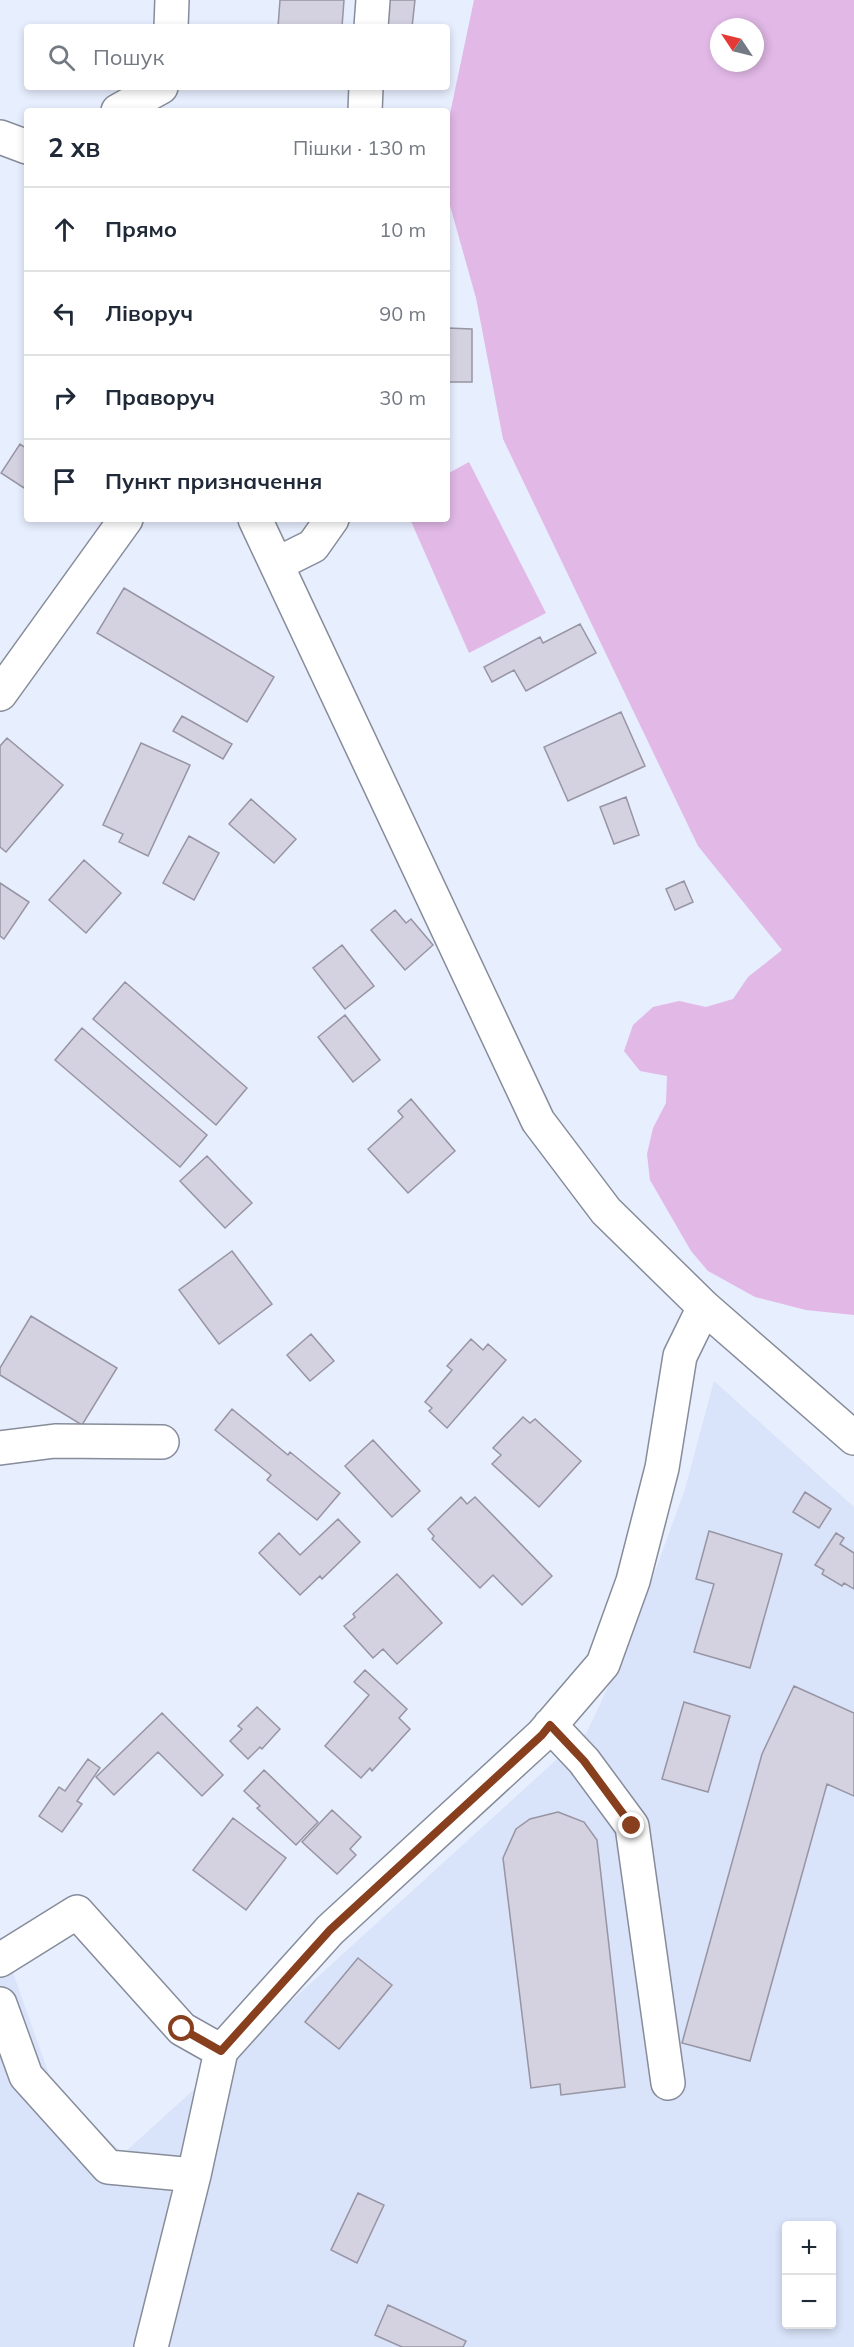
<!DOCTYPE html>
<html lang="uk">
<head>
<meta charset="utf-8">
<style>
  :root { --surface:#fff; --page:#f2f2f3; --text:#1f2937; --muted:#747a83; --line:#e0e1e3 }
  body { margin:0; font-family:Mulish,sans-serif; background:var(--page); color:var(--text) }
  .controls { position:absolute; right:18px; bottom:18px; display:grid; overflow:hidden; border-radius:6px; box-shadow:0 3px 9px #0003 }
  .controls button { width:54px; height:54px; display:grid; place-items:center; padding:0; border:0; border-bottom:2px solid var(--line); background:var(--surface); color:var(--text); font:30px sans-serif }
  .compass { position:absolute; left:710px; top:18px; width:54px; height:54px; border-radius:50%; background:var(--surface); box-shadow:0 3px 9px #0003; rotate:305deg }
  .stop { position:absolute; width:18px; height:18px; margin:-14px; border:4px solid #873f1e; border-radius:50%; background:#fff }
  .stop.end { background:#873f1e; border-color:#fff; box-shadow:0 2px 6px #0008 }
  .list { margin:0; padding:0; list-style:none }
  h2 { display:flex; justify-content:space-between; align-items:center; height:78px; margin:0; padding:0 24px; font-size:26px }
  h2 small { font-size:20px; font-weight:400; color:var(--muted) }
  .list li { display:grid; grid-template-columns:39px 1fr auto; gap:18px; align-items:center; box-sizing:border-box; height:84px; padding:0 24px; border-top:2px solid var(--line) }
  .list b { display:block; font-size:22px; white-space:nowrap }
  .list em { font-size:20px; font-style:normal; color:var(--muted) }
  .icon { flex:none; width:33px; height:33px; fill:none; stroke:currentColor; stroke-width:2; stroke-linecap:round; stroke-linejoin:round }
  .map { position:relative; flex:none; width:854px; height:2347px; overflow:hidden }
  .search { position:absolute; background:var(--surface); box-shadow:0 3px 9px #0003; left:24px; top:24px; width:426px; height:66px; display:flex; align-items:center; gap:15px; box-sizing:border-box; padding:0 21px; border-radius:6px; color:var(--muted); font-size:22px }
  .panel { position:absolute; background:var(--surface); box-shadow:0 3px 9px #0003; left:24px; top:108px; width:426px; height:414px; border-radius:6px }
  .map>svg:first-child { display:block }
</style>
</head>
<body>
<div class="map">
<svg width="854" height="2347" viewBox="0 0 854 2347">
  <rect width="100%" height="100%" fill="#e7eefe"/>
  <!-- built -->
  <path fill="#d9e3f9" fill-rule="evenodd" d="M 714,1381 L 854,1507 L 854,2347 L 0,2347 L 0,1936 L 52,2083 L 123,2154 L 587,1732 L 631,1638 L 685,1489 ZM 786,2226 L 832,2226 L 832,2324 L 786,2324 Z"/>
  <!-- green -->
  <path fill="#e1b8e6" fill-rule="evenodd" d="M 474,0 L 854,0 L 854,1315 L 806,1310 L 755,1297 L 708,1271 L 691,1251 L 650,1180 L 647,1154 L 653,1128 L 666,1103 L 667,1076 L 640,1071 L 624,1051 L 633,1025 L 653,1007 L 679,1001 L 706,1007 L 733,999 L 748,977 L 782,950 L 698,846 L 503,439 L 476,298 L 447,195 L 447,128 ZM 719,27 L 755,27 L 755,63 L 719,63 Z
    M 469,462 L 546,613 L 469,653 L 410,519 L 447,519 L 447,474 Z"/>
  <!-- building -->
  <path fill="#d4d1e1" stroke="#9794a3" stroke-width="1.5" d="M 280,0 L 344,0 L 342,27 L 278,27 Z
    M 383,0 L 415,0 L 412,27 L 381,25 Z
    M 447,328 L 472,329 L 472,382 L 447,382 Z
    M 20,444 L 27,449 L 27,483 L 24,488 L 1,473 Z
    M 124,588 L 274,677 L 247,722 L 97,633 Z
    M 580,624 L 596,653 L 526,691 L 514,670 L 492,682 L 484,667 L 540,637 L 543,643 Z
    M 621,712 L 645,766 L 568,801 L 544,747 Z
    M 182,716 L 232,744 L 223,759 L 173,731 Z
    M 7,738 L 63,785 L 6,852 L 0,847 L 0,746 Z
    M 141,743 L 190,765 L 148,856 L 119,842 L 123,834 L 103,825 Z
    M 626,797 L 639,835 L 614,844 L 600,807 Z
    M 251,799 L 296,839 L 274,863 L 229,824 Z
    M 189,836 L 219,853 L 194,900 L 163,883 Z
    M 84,860 L 121,893 L 86,933 L 49,900 Z
    M 684,881 L 693,902 L 675,910 L 666,889 Z
    M 0,883 L 29,902 L 4,939 L 0,936 Z
    M 395,910 L 406,923 L 411,919 L 433,945 L 405,970 L 371,930 Z
    M 342,945 L 374,986 L 345,1009 L 313,968 Z
    M 125,982 L 247,1088 L 216,1125 L 93,1019 Z
    M 345,1015 L 380,1060 L 353,1082 L 318,1037 Z
    M 82,1028 L 207,1135 L 180,1167 L 55,1060 Z
    M 411,1099 L 455,1151 L 408,1193 L 368,1149 L 403,1117 L 398,1111 Z
    M 207,1156 L 252,1203 L 225,1228 L 180,1181 Z
    M 232,1251 L 272,1304 L 219,1344 L 179,1290 Z
    M 31,1316 L 117,1368 L 82,1425 L 0,1375 L 0,1368 Z
    M 311,1334 L 334,1361 L 310,1381 L 287,1355 Z
    M 471,1339 L 483,1350 L 488,1344 L 506,1360 L 447,1428 L 429,1411 L 432,1408 L 425,1402 L 452,1370 L 447,1366 Z
    M 232,1409 L 288,1455 L 290,1452 L 340,1493 L 317,1520 L 267,1480 L 271,1475 L 215,1430 Z
    M 523,1417 L 530,1423 L 535,1419 L 581,1461 L 539,1507 L 492,1464 L 501,1455 L 493,1448 Z
    M 373,1440 L 420,1491 L 392,1517 L 345,1466 Z
    M 805,1492 L 831,1509 L 819,1528 L 793,1512 Z
    M 461,1497 L 467,1504 L 475,1497 L 552,1576 L 522,1605 L 493,1575 L 480,1588 L 432,1539 L 434,1536 L 428,1529 Z
    M 338,1519 L 360,1542 L 322,1579 L 320,1576 L 300,1595 L 259,1553 L 279,1533 L 300,1555 Z
    M 709,1531 L 782,1554 L 750,1668 L 694,1652 L 714,1584 L 696,1579 Z
    M 836,1533 L 844,1538 L 840,1544 L 854,1553 L 854,1589 L 844,1583 L 842,1586 L 822,1574 L 824,1570 L 815,1565 Z
    M 397,1574 L 442,1623 L 397,1664 L 383,1649 L 373,1658 L 344,1626 L 355,1617 L 353,1614 Z
    M 365,1670 L 407,1709 L 399,1718 L 410,1729 L 372,1771 L 370,1768 L 361,1778 L 325,1746 L 369,1695 L 354,1682 Z
    M 794,1686 L 854,1713 L 854,1796 L 827,1784 L 750,2061 L 682,2043 L 762,1754 Z
    M 684,1702 L 730,1716 L 708,1792 L 662,1779 Z
    M 257,1707 L 280,1729 L 262,1749 L 260,1747 L 248,1759 L 230,1741 L 242,1729 L 238,1726 Z
    M 162,1713 L 223,1775 L 202,1796 L 158,1752 L 114,1795 L 96,1777 Z
    M 88,1759 L 100,1768 L 77,1801 L 82,1804 L 62,1832 L 39,1816 L 59,1787 L 65,1791 Z
    M 264,1770 L 318,1822 L 296,1845 L 257,1808 L 260,1806 L 244,1791 Z
    M 332,1810 L 361,1837 L 350,1849 L 356,1855 L 337,1874 L 302,1842 Z
    M 558,1812 L 584,1822 L 597,1840 L 625,2087 L 561,2095 L 560,2084 L 531,2088 L 503,1858 L 516,1829 L 530,1819 Z
    M 233,1818 L 286,1858 L 246,1910 L 193,1870 Z
    M 358,1958 L 392,1985 L 339,2049 L 305,2022 Z
    M 358,2193 L 384,2205 L 357,2263 L 331,2250 Z
    M 388,2305 L 466,2341 L 463,2347 L 402,2347 L 375,2335 Z"/>
  <g fill="none" stroke-linecap="round" stroke-linejoin="round">
    <defs>
      <path id="minor" d="M 171,27 L 172,0
        M 371,27 L 373,0
        M 118,111 L 161,87
        M 365,111 L 366,87
        M 0,137 L 27,147
        M 255,519 L 538,1121 L 606,1211 L 704,1307 L 854,1438
        M 277,564 L 313,546 L 332,519
        M 0,694 L 126,519
        M 0,1448 L 55,1441 L 162,1442
        M 550,1725 L 584,1761 L 632,1826 L 668,2083
        M 0,1960 L 77,1912 L 182,2029 L 221,2051
        M 0,2004 L 26,2076 L 108,2167 L 194,2175
        M 151,2347 L 194,2175 L 221,2051 L 330,1930 L 542,1735 L 603,1664 L 633,1581 L 662,1468 L 680,1356 L 704,1307"/>
    </defs>
    <!-- minor casing -->
    <use href="#minor" stroke="#868c9a" stroke-width="36"/>
    <!-- minor -->
    <use href="#minor" stroke="#fff" stroke-width="33"/>
  </g>
  <g fill="none" stroke-linecap="round" stroke-linejoin="round">
    <!-- route -->
    <path stroke="#873f1e" stroke-width="8" d="M 182,2029 L 221,2051 L 330,1930 L 542,1735 L 550,1725 L 584,1761 L 632,1826"/>
  </g>
</svg>
<div class="controls">
<button>+</button>
<button>−</button>
</div>
<svg class="compass" viewBox="-18 -18 36 36"><path d="M0-13l5 13h-10z" fill="#e53935"/><path d="M0 13l5-13h-10z" fill="#747a83"/></svg>
<div class="stop" style="left:182px;top:2029px"></div>
<div class="stop end" style="left:632px;top:1826px"></div>
<div class="search"><svg class="icon" aria-label="search" viewBox="0 0 24 24"><circle cx="10" cy="10" r="6"/><path d="M15 15l6 6"/></svg>Пошук</div>
<section class="panel">
<h2>2 хв<small>Пішки · 130 m</small></h2>
<ul class="list">
<li><svg class="icon" aria-label="ahead" viewBox="0 0 24 24"><path d="M12 20V5M6 11l6-6 6 6"/></svg><div><b>Прямо</b></div><em>10 m</em></li>
<li><svg class="icon" aria-label="left" viewBox="0 0 24 24"><path d="M17 20v-9H6M10 6l-5 5 5 5"/></svg><div><b>Ліворуч</b></div><em>90 m</em></li>
<li><svg class="icon" aria-label="right" viewBox="0 0 24 24"><path d="M7 20v-9h11M14 6l5 5-5 5"/></svg><div><b>Праворуч</b></div><em>30 m</em></li>
<li><svg class="icon" aria-label="arrive" viewBox="0 0 24 24"><path d="M6 21V4h12l-3 4 3 4H6"/></svg><div><b>Пункт призначення</b></div></li>
</ul>
</section>
</div>
</body>
</html>
